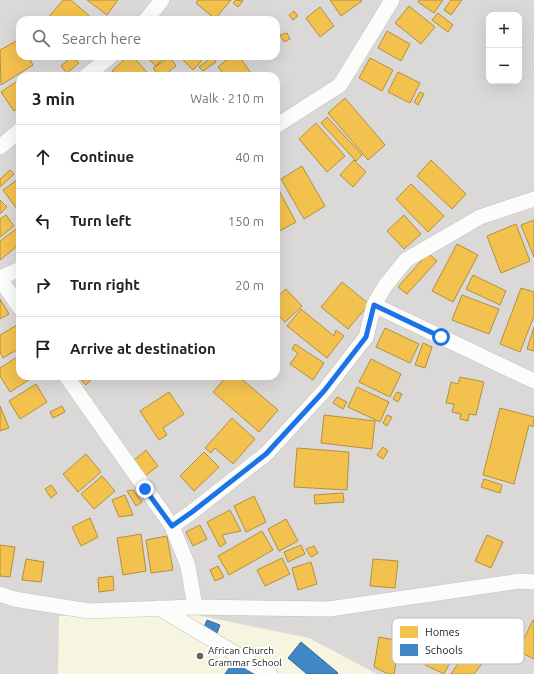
<!DOCTYPE html>
<html lang="en">
<head>
<meta charset="utf-8">
<style>
  :root { --surface:#fff; --page:#f2f2f2; --text:#202124; --muted:#757577; --line:#e0e0e0 }
  body { margin:0; font-family:Ubuntu,sans-serif; background:var(--page); color:var(--text) }
  .controls { position:absolute; right:12px; top:12px; display:grid; overflow:hidden; border-radius:8px; box-shadow:0 4px 16px #0002 }
  .controls button { width:36px; height:36px; display:grid; place-items:center; padding:0; border:0; border-bottom:1px solid var(--line); background:var(--surface); color:var(--text); font:20px sans-serif }
  .stop { position:absolute; width:12px; height:12px; margin:-9px; border:3px solid #1a73e8; border-radius:50%; background:#fff }
  .stop.end { background:#1a73e8; border-color:#fff; box-shadow:0 1px 4px #0008 }
  .list { margin:0; padding:0; list-style:none }
  h2 { display:flex; justify-content:space-between; align-items:center; height:52px; margin:0; padding:0 16px; font-size:17px }
  h2 small { font-size:13px; font-weight:400; color:var(--muted) }
  .list li { display:grid; grid-template-columns:26px 1fr auto; gap:12px; align-items:center; box-sizing:border-box; height:64px; padding:0 16px; border-top:1px solid var(--line) }
  .list b { display:block; font-size:15px; white-space:nowrap }
  .list em { font-size:13px; font-style:normal; color:var(--muted) }
  .icon { flex:none; width:22px; height:22px; fill:none; stroke:currentColor; stroke-width:2; stroke-linecap:round; stroke-linejoin:round }
  .map { position:relative; flex:none; width:534px; height:674px; overflow:hidden }
  .search { position:absolute; background:var(--surface); box-shadow:0 4px 16px #0002; left:16px; top:16px; width:264px; height:44px; display:flex; align-items:center; gap:10px; box-sizing:border-box; padding:0 14px; border-radius:12px; color:var(--muted); font-size:15px }
  .panel { position:absolute; background:var(--surface); box-shadow:0 4px 16px #0002; left:16px; top:72px; width:264px; height:308px; border-radius:12px }
  .map>svg:first-child { display:block }
</style>
</head>
<body>
<div class="map">
<svg width="534" height="674" viewBox="0 0 534 674">
  <rect width="100%" height="100%" fill="#ebe9e6"/>
  <!-- residential -->
  <path fill="#dad9d7" fill-rule="evenodd" d="M 0,0 L 534,0 L 534,674 L 0,674 ZM 489,15 L 519,15 L 519,81 L 489,81 ZM 20,20 L 276,20 L 276,56 L 20,56 ZM 20,76 L 276,76 L 276,376 L 20,376 Z"/>
  <!-- education -->
  <path fill="#f6f5e0" d="M 192,614 L 309,638 L 377,674 L 58,674 L 59,616 Z"/>
  <!-- homes -->
  <path fill="#f2c14e" stroke="#b2903f" d="M 63,0 L 71,0 L 94,20 L 46,20 Z
    M 87,0 L 118,0 L 107,15 Z
    M 198,0 L 231,0 L 215,19 L 196,3 Z
    M 236,0 L 243,1 L 238,7 L 233,3 Z
    M 330,0 L 361,0 L 362,1 L 341,16 Z
    M 419,0 L 443,0 L 434,13 L 418,2 Z
    M 451,0 L 462,0 L 451,15 L 444,10 Z
    M 409,6 L 435,27 L 421,44 L 395,23 Z
    M 320,7 L 334,26 L 320,37 L 306,18 Z
    M 294,11 L 298,16 L 293,20 L 289,15 Z
    M 438,13 L 453,25 L 448,32 L 432,20 Z
    M 387,31 L 410,44 L 401,61 L 378,48 Z
    M 287,33 L 290,39 L 284,42 L 280,35 Z
    M 18,40 L 20,43 L 20,56 L 28,56 L 33,65 L 1,85 L 0,50 Z
    M 72,56 L 79,63 L 67,73 L 61,66 Z
    M 128,56 L 132,56 L 148,73 L 145,76 L 116,76 L 112,71 Z
    M 145,56 L 166,56 L 156,66 Z
    M 179,56 L 196,56 L 202,61 L 193,70 Z
    M 231,56 L 239,56 L 253,76 L 225,76 L 218,67 Z
    M 170,57 L 176,66 L 169,71 L 173,76 L 159,76 L 153,68 Z
    M 212,57 L 216,62 L 203,71 L 199,67 Z
    M 370,58 L 393,70 L 382,91 L 359,78 Z
    M 398,72 L 420,83 L 410,103 L 388,92 Z
    M 17,81 L 20,85 L 20,107 L 14,111 L 1,92 Z
    M 420,92 L 424,94 L 418,105 L 414,102 Z
    M 345,98 L 385,145 L 368,160 L 328,113 Z
    M 327,117 L 362,155 L 356,161 L 321,123 Z
    M 316,123 L 345,156 L 327,172 L 299,139 Z
    M 354,160 L 366,172 L 353,187 L 340,175 Z
    M 431,160 L 466,194 L 452,209 L 417,176 Z
    M 302,166 L 325,206 L 304,219 L 281,179 Z
    M 10,170 L 14,174 L 0,187 L 0,179 Z
    M 17,180 L 20,184 L 20,213 L 3,190 Z
    M 411,184 L 444,216 L 428,232 L 396,199 Z
    M 276,185 L 296,222 L 276,233 Z
    M 0,200 L 7,207 L 0,214 Z
    M 6,215 L 14,226 L 0,237 L 0,219 Z
    M 404,215 L 421,234 L 404,249 L 387,231 Z
    M 534,220 L 534,257 L 521,225 Z
    M 516,224 L 530,261 L 501,273 L 487,236 Z
    M 16,229 L 20,233 L 20,244 L 0,260 L 0,241 Z
    M 457,244 L 478,255 L 453,302 L 432,291 Z
    M 428,253 L 437,261 L 407,294 L 398,287 Z
    M 473,275 L 506,291 L 500,305 L 466,289 Z
    M 342,282 L 369,304 L 348,329 L 321,307 Z
    M 521,288 L 534,292 L 534,316 L 520,352 L 500,344 Z
    M 286,289 L 302,306 L 285,322 L 276,313 L 276,298 Z
    M 462,295 L 499,309 L 489,334 L 452,320 Z
    M 0,299 L 9,314 L 0,319 Z
    M 301,309 L 334,336 L 336,330 L 344,336 L 327,358 L 287,326 Z
    M 17,325 L 20,331 L 20,348 L 3,358 L 0,352 L 0,335 Z
    M 534,327 L 534,351 L 527,349 Z
    M 385,328 L 419,344 L 410,363 L 376,347 Z
    M 423,343 L 432,347 L 425,368 L 415,365 Z
    M 295,344 L 324,363 L 313,380 L 290,364 L 298,353 L 292,349 Z
    M 20,355 L 20,376 L 35,376 L 10,392 L 0,376 L 0,368 Z
    M 371,359 L 401,374 L 390,397 L 359,382 Z
    M 77,376 L 89,376 L 92,379 L 86,385 Z
    M 227,376 L 238,376 L 278,410 L 259,432 L 213,392 Z
    M 460,377 L 484,382 L 476,415 L 469,414 L 468,421 L 460,419 L 461,414 L 452,412 L 454,404 L 446,403 L 451,382 L 458,384 Z
    M 36,384 L 47,402 L 20,419 L 9,401 Z
    M 357,387 L 389,402 L 380,422 L 348,407 Z
    M 169,392 L 184,414 L 163,428 L 167,435 L 159,440 L 140,411 Z
    M 397,392 L 402,394 L 398,402 L 393,399 Z
    M 337,397 L 347,402 L 343,409 L 333,403 Z
    M 0,406 L 9,428 L 0,431 Z
    M 62,406 L 65,412 L 53,418 L 50,412 Z
    M 500,408 L 534,417 L 533,427 L 529,425 L 514,484 L 483,475 Z
    M 324,415 L 375,421 L 372,449 L 321,443 Z
    M 387,415 L 392,417 L 387,426 L 383,423 Z
    M 232,418 L 255,439 L 233,464 L 215,448 L 211,453 L 205,448 Z
    M 383,447 L 388,451 L 383,459 L 377,455 Z
    M 297,448 L 349,452 L 347,490 L 294,487 Z
    M 146,450 L 158,466 L 145,476 L 133,461 Z
    M 204,452 L 219,467 L 194,491 L 180,476 Z
    M 86,454 L 101,472 L 78,492 L 63,474 Z
    M 102,476 L 115,491 L 94,509 L 81,494 Z
    M 484,479 L 502,485 L 500,493 L 481,487 Z
    M 51,485 L 57,493 L 51,498 L 45,489 Z
    M 133,490 L 142,502 L 136,506 L 127,491 Z
    M 343,493 L 344,502 L 315,504 L 314,495 Z
    M 125,495 L 133,515 L 119,517 L 112,500 Z
    M 254,496 L 266,522 L 246,532 L 234,506 Z
    M 230,510 L 241,531 L 222,535 L 226,543 L 220,547 L 207,522 Z
    M 90,518 L 98,537 L 81,546 L 72,527 Z
    M 286,519 L 298,541 L 279,551 L 268,529 Z
    M 200,525 L 207,539 L 193,546 L 186,532 Z
    M 262,531 L 273,550 L 229,575 L 218,556 Z
    M 141,534 L 146,571 L 123,575 L 117,538 Z
    M 487,535 L 503,542 L 491,568 L 475,561 Z
    M 167,536 L 173,570 L 151,573 L 146,540 Z
    M 0,545 L 15,547 L 10,577 L 0,576 Z
    M 301,545 L 305,554 L 288,562 L 284,552 Z
    M 314,546 L 318,553 L 311,557 L 306,549 Z
    M 282,558 L 290,574 L 265,586 L 257,570 Z
    M 26,559 L 44,562 L 41,582 L 22,580 Z
    M 373,559 L 398,561 L 395,588 L 370,586 Z
    M 311,562 L 317,584 L 298,590 L 292,568 Z
    M 218,566 L 224,577 L 215,581 L 210,570 Z
    M 113,576 L 114,590 L 99,592 L 98,578 Z
    M 533,620 L 534,620 L 534,659 L 518,651 Z
    M 379,637 L 400,641 L 394,674 L 388,674 L 374,667 Z
    M 437,641 L 456,651 L 444,674 L 425,665 Z
    M 471,645 L 487,657 L 474,674 L 451,674 Z"/>
  <!-- schools -->
  <path fill="#3f88c5" stroke="#356893" d="M 207,620 L 220,625 L 217,633 L 204,627 Z
    M 301,642 L 338,673 L 337,674 L 307,674 L 288,658 Z
    M 237,656 L 260,674 L 225,674 Z"/>
  <g fill="none" stroke-linecap="round" stroke-linejoin="round">
    <defs>
      <path id="minor" d="M 146,20 L 162,0
        M 86,76 L 111,56
        M 276,126 L 340,85 L 392,0
        M 0,147 L 20,130
        M 0,278 L 20,269
        M 0,279 L 20,308
        M 374,305 L 534,381
        M 66,376 L 172,526 L 188,566 L 195,607 L 329,609 L 520,581 L 534,582
        M 172,526 L 192,512 L 266,454 L 324,391 L 366,337 L 374,305 L 385,286 L 406,260 L 480,217 L 534,199
        M 0,594 L 14,599 L 89,611 L 195,607
        M 159,608 L 270,674"/>
    </defs>
    <!-- minor casing -->
    <use href="#minor" stroke="#c4c3c2" stroke-width="16"/>
    <!-- minor -->
    <use href="#minor" stroke="#fcfcfb" stroke-width="15"/>
  </g>
  <g fill="none" stroke-linecap="round" stroke-linejoin="round">
    <!-- route -->
    <path stroke="#1a73e8" stroke-width="5" d="M 145,489 L 172,526 L 192,512 L 266,454 L 324,391 L 366,337 L 374,305 L 441,337"/>
  </g>
  <!-- markers -->
  <circle fill="#656463" stroke="#fff" stroke-width="1.5" cx="200" cy="656" r="4"/>
  <g text-anchor="middle" dominant-baseline="central" stroke-width="4" stroke-linejoin="round" paint-order="stroke">
    <!-- poi labels -->
    <g font-size="10" fill="#1d1d1d" stroke="#fff" text-anchor="start">
      <text x="208" y="650">African Church<tspan x="208" dy="12">Grammar School</tspan></text>
    </g>
  </g>
  <!-- legend -->
  <rect x="392" y="618" width="132" height="46" rx="6" fill="#fff" stroke="#bbb" stroke-width="1"/>
  <rect x="400" y="626" width="18" height="12" fill="#f2c14e"/>
  <rect x="400" y="644" width="18" height="12" fill="#3f88c5"/>
  <g font-size="11" fill="#1d1d1d">
    <text x="425" y="636">Homes</text>
    <text x="425" y="654">Schools</text>
  </g>
</svg>
<div class="controls">
<button>+</button>
<button>−</button>
</div>
<div class="stop" style="left:441px;top:337px"></div>
<div class="stop end" style="left:145px;top:489px"></div>
<div class="search"><svg class="icon" aria-label="search" viewBox="0 0 24 24"><circle cx="10" cy="10" r="6"/><path d="M15 15l6 6"/></svg>Search here</div>
<section class="panel">
<h2>3 min<small>Walk · 210 m</small></h2>
<ul class="list">
<li><svg class="icon" aria-label="ahead" viewBox="0 0 24 24"><path d="M12 20V5M6 11l6-6 6 6"/></svg><div><b>Continue</b></div><em>40 m</em></li>
<li><svg class="icon" aria-label="left" viewBox="0 0 24 24"><path d="M17 20v-9H6M10 6l-5 5 5 5"/></svg><div><b>Turn left</b></div><em>150 m</em></li>
<li><svg class="icon" aria-label="right" viewBox="0 0 24 24"><path d="M7 20v-9h11M14 6l5 5-5 5"/></svg><div><b>Turn right</b></div><em>20 m</em></li>
<li><svg class="icon" aria-label="arrive" viewBox="0 0 24 24"><path d="M6 21V4h12l-3 4 3 4H6"/></svg><div><b>Arrive at destination</b></div></li>
</ul>
</section>
</div>
</body>
</html>
